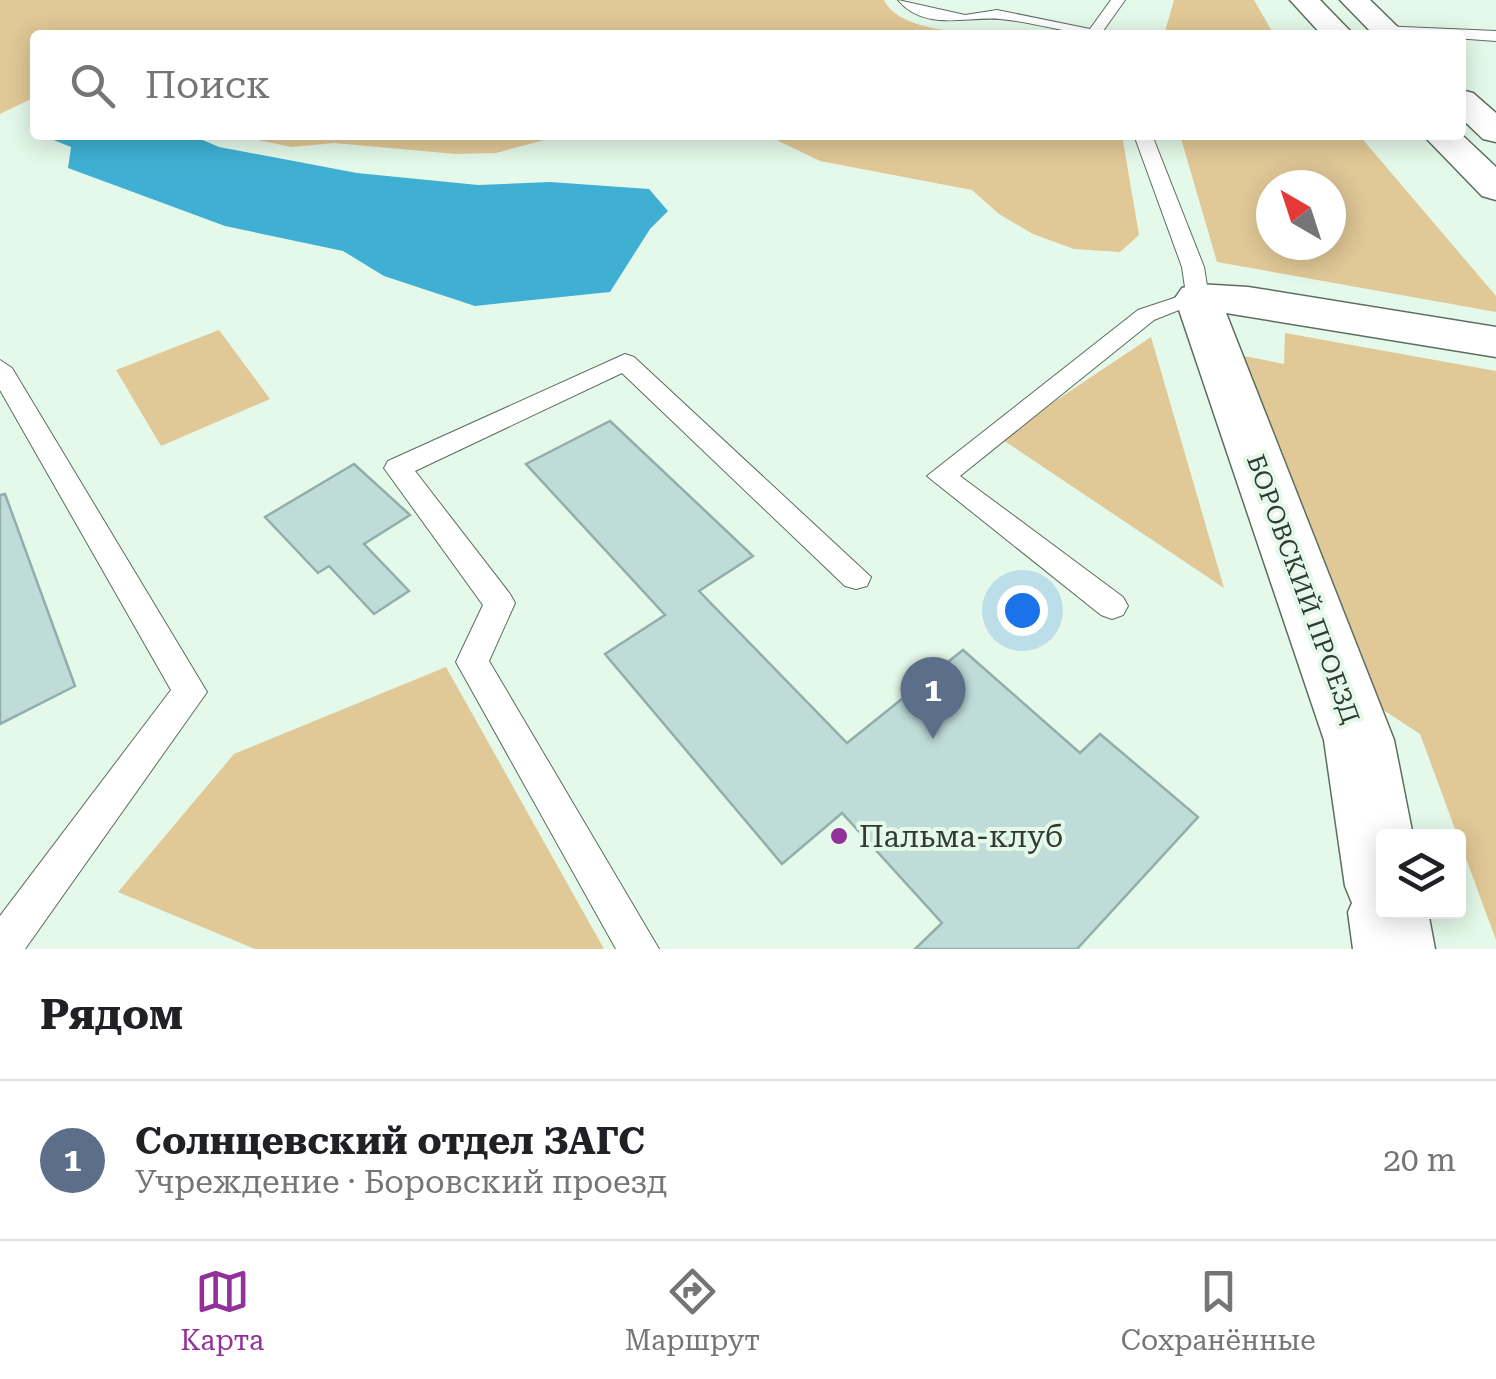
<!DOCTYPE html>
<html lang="ru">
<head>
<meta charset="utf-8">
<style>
  :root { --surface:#fff; --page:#f6f6f6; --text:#202124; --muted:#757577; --line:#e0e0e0; --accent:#923199 }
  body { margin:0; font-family:"Roboto Serif",serif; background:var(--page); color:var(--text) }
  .controls { position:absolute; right:30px; bottom:30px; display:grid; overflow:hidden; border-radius:10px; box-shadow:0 5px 25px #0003 }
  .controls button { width:90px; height:90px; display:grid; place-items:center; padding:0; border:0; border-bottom:2px solid var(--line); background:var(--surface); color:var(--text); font:50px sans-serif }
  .compass { position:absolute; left:1256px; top:170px; width:90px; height:90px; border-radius:50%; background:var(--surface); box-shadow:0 5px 25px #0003; rotate:321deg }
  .you { position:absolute; left:1022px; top:610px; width:35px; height:35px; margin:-25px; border:8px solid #fff; border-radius:50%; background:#1a73e8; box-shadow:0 0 0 15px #1a73e833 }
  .badge { display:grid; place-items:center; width:65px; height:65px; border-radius:50%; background:var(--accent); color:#fff; font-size:32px; font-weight:700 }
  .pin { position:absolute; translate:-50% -82px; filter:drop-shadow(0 2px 5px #0008) }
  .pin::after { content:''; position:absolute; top:52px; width:35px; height:30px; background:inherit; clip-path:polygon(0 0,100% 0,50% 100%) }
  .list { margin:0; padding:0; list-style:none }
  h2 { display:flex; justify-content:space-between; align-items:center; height:130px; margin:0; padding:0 40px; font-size:42px }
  h2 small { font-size:32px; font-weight:400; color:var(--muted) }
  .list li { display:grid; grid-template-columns:65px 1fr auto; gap:30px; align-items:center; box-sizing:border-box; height:160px; padding:0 40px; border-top:2px solid var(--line) }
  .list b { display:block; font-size:38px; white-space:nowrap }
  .list p { margin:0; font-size:32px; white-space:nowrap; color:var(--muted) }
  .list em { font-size:32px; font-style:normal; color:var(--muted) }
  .icon { flex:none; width:55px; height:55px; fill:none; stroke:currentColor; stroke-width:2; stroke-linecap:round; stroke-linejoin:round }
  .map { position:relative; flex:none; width:1496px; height:949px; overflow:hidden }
  .search { position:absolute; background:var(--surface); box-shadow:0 5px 25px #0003; left:30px; right:30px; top:30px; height:110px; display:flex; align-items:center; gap:25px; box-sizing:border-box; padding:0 35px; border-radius:10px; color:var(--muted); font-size:38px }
  .sheet { height:290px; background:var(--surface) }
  nav { display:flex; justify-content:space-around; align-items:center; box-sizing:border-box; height:140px; border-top:2px solid var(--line); background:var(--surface); font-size:28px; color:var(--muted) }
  nav a { display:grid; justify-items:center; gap:5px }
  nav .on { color:var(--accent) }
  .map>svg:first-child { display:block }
</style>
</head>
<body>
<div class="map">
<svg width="1496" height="949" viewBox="0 0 1496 949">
  <rect width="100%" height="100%" fill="#e4f9e9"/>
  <!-- green -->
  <path fill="#e0c897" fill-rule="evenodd" d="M 0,0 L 884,0 C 898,28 945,29 972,35 L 35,35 L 35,97 L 0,114 Z
    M 1174,0 L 1254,0 L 1274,35 L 1164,35 Z
    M 234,135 L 563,135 L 496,153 L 456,154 L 334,143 L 292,147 Z
    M 766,135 L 1122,135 L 1139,235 L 1120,252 L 1074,249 L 1033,234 L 999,214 L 972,190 L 820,161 Z
    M 1180,135 L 1359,135 L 1496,296 L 1496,312 L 1217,262 ZM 1271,185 L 1331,185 L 1331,245 L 1271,245 Z
    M 219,330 L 270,399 L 161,446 L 116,370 Z
    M 1285,333 L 1496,371 L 1496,940 L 1420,734 L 1365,698 L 1244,356 L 1284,364 Z
    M 1151,337 L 1224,588 L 1000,438 Z
    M 446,667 L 604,949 L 255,949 L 118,892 L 234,754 Z"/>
  <!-- water -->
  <path fill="#3fb0d3" d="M 41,135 L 191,135 L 219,147 L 357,173 L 478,185 L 550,182 L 649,189 L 668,211 L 650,229 L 610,292 L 475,306 L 384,276 L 343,251 L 225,226 L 68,168 L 71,147 Z"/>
  <!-- building -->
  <path fill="#bfdcd9" stroke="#92aeab" stroke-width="2.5" d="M 610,421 L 753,556 L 699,591 L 847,743 L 963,650 L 1080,753 L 1100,734 L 1198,817 L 1077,949 L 915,949 L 942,923 L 842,813 L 782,864 L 605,654 L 665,615 L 526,464 Z
    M 354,464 L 410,515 L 364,544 L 409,591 L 374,614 L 329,566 L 318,573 L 265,517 Z
    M 5,494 L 75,686 L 0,724 L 0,495 Z"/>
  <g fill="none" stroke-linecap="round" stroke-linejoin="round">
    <defs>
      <path id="service" d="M 898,0 L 965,15 L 997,10 L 1090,29 L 1111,0 L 1125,0 L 1103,31 L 1108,35 C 1070,35 1037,22 1000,19 C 966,16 925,32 898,0 Z
        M 1380,26 L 1496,31 L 1496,41 L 1385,33 L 1380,32 Z
        M 1134,135 L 1152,135 L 1204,267 L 1209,298 L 1154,320 L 960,476 L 1123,597 L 1128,606 L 1123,615 L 1112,619 L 1101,615 L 927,476 L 1138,310 L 1186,294 L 1182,267 Z
        M 625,354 L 634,357 L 871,577 L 867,586 L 856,589 L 845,586 L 622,373 L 415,471 L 510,594 L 515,603 L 489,661 L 659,949 L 616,949 L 456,662 L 483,605 L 384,468 L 388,461 Z
        M 0,360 L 12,368 L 207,692 L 25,949 L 0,949 L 0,916 L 171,690 L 0,390 Z"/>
      <path id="tertiary" d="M 1198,284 L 1248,287 L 1496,327 L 1496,357 L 1226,313 L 1394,740 L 1413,836 L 1384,836 L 1384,912 L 1428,912 L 1435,949 L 1353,949 L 1348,912 L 1352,903 L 1345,886 L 1324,740 L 1175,298 L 1182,288 Z"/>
      <path id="primary" d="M 1290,0 L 1320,0 L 1354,35 L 1322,35 Z
        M 1340,0 L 1370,0 L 1406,35 L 1374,35 Z
        M 1461,90 L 1473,93 L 1496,113 L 1496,142 L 1483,139 L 1461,118 Z
        M 1461,134 L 1496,167 L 1496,200 L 1482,196 L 1423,135 Z"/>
    </defs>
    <!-- service casing -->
    <use href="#service" stroke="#5b6e61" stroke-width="2"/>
    <!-- tertiary casing -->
    <use href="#tertiary" stroke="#5b6e61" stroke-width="3"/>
    <!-- primary casing -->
    <use href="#primary" stroke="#5b6e61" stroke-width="3"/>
    <!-- service -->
    <use href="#service" fill="#fff" fill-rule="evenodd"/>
    <!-- tertiary -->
    <use href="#tertiary" fill="#fff" fill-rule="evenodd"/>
    <!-- primary -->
    <use href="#primary" fill="#fff" fill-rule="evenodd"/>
  </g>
  <!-- markers -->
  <circle fill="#923199" stroke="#e4f9e9" stroke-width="4" cx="839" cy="836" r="10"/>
  <g text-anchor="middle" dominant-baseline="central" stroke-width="8" stroke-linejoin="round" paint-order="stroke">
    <!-- street labels -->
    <g font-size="25" fill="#323a34" stroke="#e4f9e9">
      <text transform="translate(1303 589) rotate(70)">БОРОВСКИЙ ПРОЕЗД</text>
    </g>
    <!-- near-poi labels -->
    <g font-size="30" fill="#323a34" stroke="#e4f9e9" text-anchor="start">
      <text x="859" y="836">Пальма-клуб</text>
    </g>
  </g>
</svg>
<div class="controls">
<button><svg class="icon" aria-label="layers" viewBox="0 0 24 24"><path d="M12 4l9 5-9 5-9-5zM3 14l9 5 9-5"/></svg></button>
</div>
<svg class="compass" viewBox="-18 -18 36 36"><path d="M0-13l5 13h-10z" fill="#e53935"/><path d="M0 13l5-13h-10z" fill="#757577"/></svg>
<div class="you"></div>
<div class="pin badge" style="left:933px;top:739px;background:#5c6f8a">1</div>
<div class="search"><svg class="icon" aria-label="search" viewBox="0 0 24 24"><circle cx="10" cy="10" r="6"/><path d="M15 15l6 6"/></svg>Поиск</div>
</div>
<section class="sheet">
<h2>Рядом<small></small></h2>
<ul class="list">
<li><span class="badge" style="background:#5c6f8a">1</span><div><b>Солнцевский отдел ЗАГС</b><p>Учреждение · Боровский проезд</p></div><em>20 m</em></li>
</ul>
</section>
<nav>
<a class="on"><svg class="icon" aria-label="map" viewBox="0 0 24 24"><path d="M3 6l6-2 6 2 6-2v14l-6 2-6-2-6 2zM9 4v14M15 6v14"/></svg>Карта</a>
<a><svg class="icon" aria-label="directions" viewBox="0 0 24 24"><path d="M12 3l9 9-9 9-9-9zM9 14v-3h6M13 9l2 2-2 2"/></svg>Маршрут</a>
<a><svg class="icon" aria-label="saved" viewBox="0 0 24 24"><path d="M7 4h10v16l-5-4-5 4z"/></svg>Сохранённые</a>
</nav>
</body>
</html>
